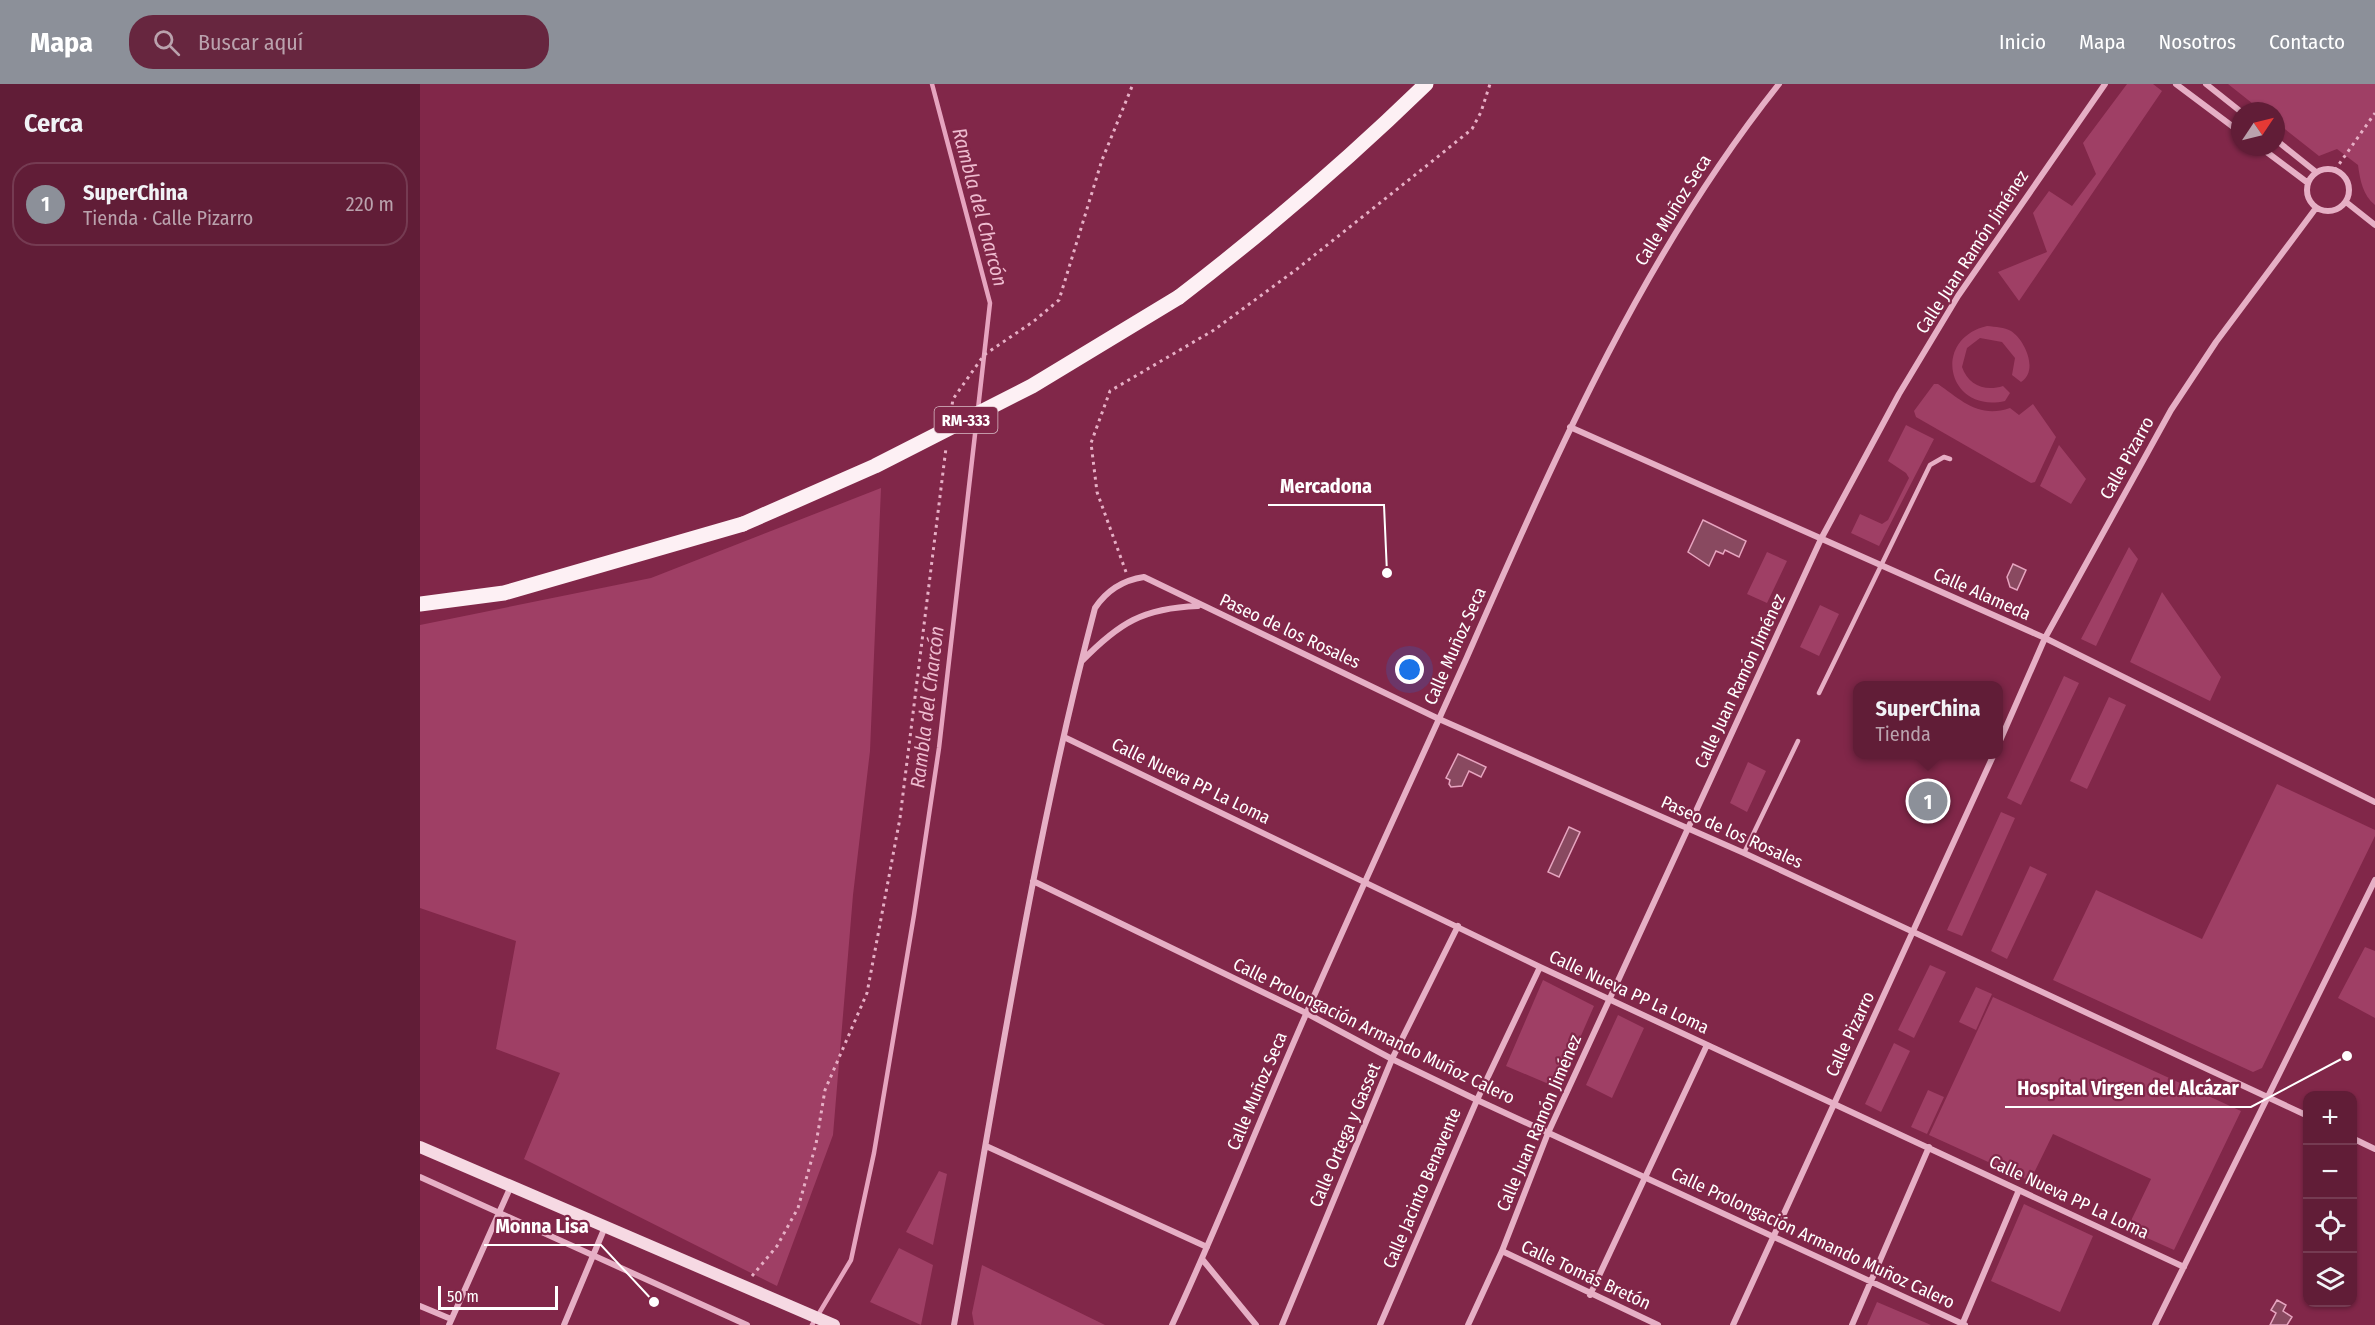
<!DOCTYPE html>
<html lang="es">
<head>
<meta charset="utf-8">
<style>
  :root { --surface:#611d37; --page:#67263f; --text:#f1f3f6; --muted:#baa2ad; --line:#753b52; --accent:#8c9099 }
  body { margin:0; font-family:"Fira Sans Condensed",sans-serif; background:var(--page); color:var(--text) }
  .controls { position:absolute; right:18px; bottom:18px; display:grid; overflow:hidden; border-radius:12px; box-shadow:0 2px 4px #0004 }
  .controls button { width:54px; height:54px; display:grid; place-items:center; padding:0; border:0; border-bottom:2px solid var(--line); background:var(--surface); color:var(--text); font:30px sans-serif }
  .compass { position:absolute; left:1811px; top:18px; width:54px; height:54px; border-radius:50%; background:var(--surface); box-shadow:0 2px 4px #0004; rotate:55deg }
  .scale { position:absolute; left:18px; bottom:15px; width:120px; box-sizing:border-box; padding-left:6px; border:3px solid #fff; border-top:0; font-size:16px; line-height:21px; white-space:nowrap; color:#fff; -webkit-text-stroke:4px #812749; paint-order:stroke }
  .you { position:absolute; left:990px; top:586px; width:21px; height:21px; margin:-15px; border:4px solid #fff; border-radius:50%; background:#1a73e8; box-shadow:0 0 0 9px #1a73e833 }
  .badge { display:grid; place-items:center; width:39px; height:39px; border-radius:50%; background:var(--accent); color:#fff; font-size:20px; font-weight:700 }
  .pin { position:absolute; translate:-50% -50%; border:3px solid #fff; box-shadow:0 2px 6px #0006 }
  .popup { position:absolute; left:1433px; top:597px; width:150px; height:78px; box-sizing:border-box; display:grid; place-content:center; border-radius:12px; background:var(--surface); filter:drop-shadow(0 2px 4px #0005); font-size:20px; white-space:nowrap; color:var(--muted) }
  .popup b { font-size:22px; color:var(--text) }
  .popup::after { content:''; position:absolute; left:50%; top:100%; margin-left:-12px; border:12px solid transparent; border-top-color:var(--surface) }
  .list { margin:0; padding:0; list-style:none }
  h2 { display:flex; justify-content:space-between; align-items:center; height:78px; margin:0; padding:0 24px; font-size:26px }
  h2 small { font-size:20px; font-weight:400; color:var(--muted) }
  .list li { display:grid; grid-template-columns:39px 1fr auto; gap:18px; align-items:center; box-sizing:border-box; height:84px; margin:0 12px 12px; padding:0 12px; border:2px solid var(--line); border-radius:24px }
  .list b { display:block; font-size:22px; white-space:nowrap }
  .list p { margin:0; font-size:20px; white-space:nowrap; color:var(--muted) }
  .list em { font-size:20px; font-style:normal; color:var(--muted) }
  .icon { flex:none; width:33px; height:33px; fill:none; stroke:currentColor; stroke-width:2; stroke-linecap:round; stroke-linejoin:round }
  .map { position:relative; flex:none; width:1955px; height:1241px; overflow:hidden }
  header { display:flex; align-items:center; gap:36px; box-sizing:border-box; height:84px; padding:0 30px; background:var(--accent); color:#fff }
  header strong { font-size:28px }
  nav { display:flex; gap:33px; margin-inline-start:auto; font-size:21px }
  .search { width:420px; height:54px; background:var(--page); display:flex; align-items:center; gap:15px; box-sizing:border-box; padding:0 21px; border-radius:24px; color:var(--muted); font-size:22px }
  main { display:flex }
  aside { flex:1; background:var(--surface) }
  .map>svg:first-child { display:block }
</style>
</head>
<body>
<header>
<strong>Mapa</strong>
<div class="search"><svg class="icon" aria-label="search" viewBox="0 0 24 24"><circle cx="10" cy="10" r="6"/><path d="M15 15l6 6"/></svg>Buscar aquí</div>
<nav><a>Inicio</a><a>Mapa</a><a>Nosotros</a><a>Contacto</a></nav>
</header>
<main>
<aside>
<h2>Cerca<small></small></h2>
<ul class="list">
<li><span class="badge">1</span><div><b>SuperChina</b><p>Tienda · Calle Pizarro</p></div><em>220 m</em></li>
</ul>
</aside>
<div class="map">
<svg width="1955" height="1241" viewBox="0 0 1955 1241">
  <rect width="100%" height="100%" fill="#812749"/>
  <!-- green -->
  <path fill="#9f3f65" d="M 1707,0 L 1733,0 L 1742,7 L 1599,217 L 1578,188 L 1627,168 L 1613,129 L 1629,107 L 1652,122 L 1676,90 L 1663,59 Z
    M 1808,0 L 1955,0 L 1955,121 C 1943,112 1940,96 1938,81 L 1917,65 L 1899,72 L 1856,38 L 1856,27 L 1842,27 Z
    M 1567,242 C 1576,243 1584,243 1591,247 C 1605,256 1619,287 1601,298 L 1592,291 L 1595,274 L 1582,258 L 1560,254 L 1547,264 L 1542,283 C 1548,301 1565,308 1583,302 L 1590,309 L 1585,317 C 1527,330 1511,255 1567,242 Z
    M 1514,300 L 1518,300 C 1541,316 1559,335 1590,324 L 1599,331 L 1613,320 L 1636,353 L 1615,398 L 1611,399 L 1496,333 L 1494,327 Z
    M 1486,341 L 1514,355 L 1459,462 L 1431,449 L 1440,430 L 1462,440 L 1468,436 L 1489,394 L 1486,389 L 1468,377 Z
    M 1639,361 L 1666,395 L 1651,420 L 1620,402 Z
    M 461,404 L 450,667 L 433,811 L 413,1051 L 357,1202 L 104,1075 L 140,989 L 76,965 L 96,857 L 0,824 L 0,541 L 231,494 Z
    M 1709,463 L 1718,475 L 1676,562 L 1661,555 Z
    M 1347,468 L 1367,477 L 1347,519 L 1327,510 Z
    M 1742,508 L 1801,593 L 1790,617 L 1710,578 Z
    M 1400,521 L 1419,530 L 1399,572 L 1380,563 Z
    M 1644,592 L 1659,599 L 1601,721 L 1587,714 Z
    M 1689,613 L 1706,621 L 1667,705 L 1650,697 Z
    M 1328,678 L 1346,687 L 1327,728 L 1310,719 Z
    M 1857,700 L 1955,746 L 1955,752 L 1842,984 L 1833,988 L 1633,896 L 1676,806 L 1782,855 Z
    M 1581,728 L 1595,734 L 1542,852 L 1527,846 Z
    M 1610,782 L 1627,790 L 1587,875 L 1571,867 Z
    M 1945,863 L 1955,867 L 1955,934 L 1918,914 Z
    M 1510,881 L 1526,888 L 1494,954 L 1478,946 Z
    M 1123,896 L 1174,922 L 1138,1004 L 1086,982 Z
    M 1556,903 L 1572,910 L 1556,946 L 1539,938 Z
    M 1573,913 L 1821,1027 L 1754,1166 L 1707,1145 L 1731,1095 L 1633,1050 L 1610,1097 L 1509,1051 Z
    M 1198,931 L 1224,944 L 1192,1014 L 1166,1001 Z
    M 1474,959 L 1490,967 L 1461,1028 L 1445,1020 Z
    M 1508,1006 L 1524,1013 L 1507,1050 L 1491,1043 Z
    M 519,1087 L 527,1090 L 513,1161 L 486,1148 Z
    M 1604,1120 L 1673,1152 L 1640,1228 L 1571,1197 Z
    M 479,1164 L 513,1181 L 501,1241 L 450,1218 Z
    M 562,1181 L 685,1241 L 554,1241 L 552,1229 Z
    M 1457,1218 L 1511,1241 L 1447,1241 Z"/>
  <!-- water -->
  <path fill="#894960" stroke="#e6a4bf" stroke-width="1.5" d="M 1283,436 L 1326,457 L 1319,473 L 1305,466 L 1303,470 L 1296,467 L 1289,482 L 1268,468 Z
    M 1593,480 L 1606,486 L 1597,506 L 1590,503 L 1587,493 Z
    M 1038,670 L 1066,683 L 1061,693 L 1049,687 L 1042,702 L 1031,703 L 1029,700 L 1030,696 L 1026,694 Z
    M 1149,743 L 1160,748 L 1139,793 L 1128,788 Z
    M 1857,1216 L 1866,1221 L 1863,1227 L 1872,1233 L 1867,1241 L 1850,1241 L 1856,1229 L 1851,1226 Z"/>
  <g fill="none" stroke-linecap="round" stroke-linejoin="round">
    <!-- stream -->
    <path stroke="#e6a4bf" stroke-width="4.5" d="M 512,0 L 570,219 L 558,325
      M 392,1241 L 431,1176 L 454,1069 L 494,831 L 519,664 L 557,333"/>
    <!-- path -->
    <path stroke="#e6afc5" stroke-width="3" stroke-dasharray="3 4.5" stroke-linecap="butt" d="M 1915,86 L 1955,29
      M 531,328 L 533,315 L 564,271 L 614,237 L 639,216 L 682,76 L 713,0
      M 706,488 L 677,408 L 671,359 L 690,307 L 794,246 L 877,185 L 1015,75 L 1052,45 L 1061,28 L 1070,0
      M 332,1192 L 357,1162 L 378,1124 L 396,1060 L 405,1006 L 447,909 L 480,734 L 526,364"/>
    <!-- service -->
    <path stroke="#e6afc5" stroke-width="4.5" d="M 1399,609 L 1510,381 L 1524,373 L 1530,375
      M 1324,769 L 1378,657"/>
    <!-- minor -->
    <path stroke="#e6afc5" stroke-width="6" d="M 1756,0 L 1820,48
      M 1786,0 L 1820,27
      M 1856,56 L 1896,88
      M 1840,63 L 1888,99
      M1887 106a21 21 0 1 1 42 0a21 21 0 1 1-42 0Z
      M 1926,118 L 1955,141
      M 1150,343 L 1625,554 L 1955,718
      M 662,577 C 699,539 723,524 778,522
      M 644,653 L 1120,883 L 1764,1183
      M 1579,659 L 1625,554 L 1751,326 L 1796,258 L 1896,124
      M 613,797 L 886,929 L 972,975 L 1057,1016 L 1545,1241
      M 1932,1054 L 1955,1065
      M 566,1062 L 787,1163
      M 0,1093 L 327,1241
      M 1082,1167 L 1238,1241
      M 782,1175 L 836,1241
      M 1170,1211 L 1287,961
      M 0,1222 L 31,1235
      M 29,1241 L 91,1102
      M 144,1241 L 185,1143
      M 534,1241 C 577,1001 613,759 675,524 C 687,506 704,496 724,493 L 1019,635 L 1324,769 L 1888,1032
      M 752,1241 C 800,1138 841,1032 887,928 C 939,809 994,691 1047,573 C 1135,373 1222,172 1359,0
      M 862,1241 L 972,975 L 1038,842
      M 960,1241 L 1057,1016 L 1120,883
      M 1048,1241 L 1082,1167 L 1128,1049 L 1401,455 L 1479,310 L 1538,212 L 1685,0
      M 1313,1241 L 1574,670
      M 1432,1241 L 1509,1063
      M 1542,1241 L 1599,1106
      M 1735,1241 L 1955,796"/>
    <!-- secondary -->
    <path stroke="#f6d9e3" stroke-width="12" d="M 0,1063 L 414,1241"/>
    <!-- primary -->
    <path stroke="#fdf0f4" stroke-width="15" d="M 759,213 C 845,147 928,76 1006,0
      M 0,520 L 84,509 L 323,440"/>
    <!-- primary-bridge -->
    <path stroke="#fdf0f4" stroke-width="15" d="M 323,440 L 455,382 L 612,302 L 759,213"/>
  </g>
  <g text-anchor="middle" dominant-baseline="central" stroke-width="4.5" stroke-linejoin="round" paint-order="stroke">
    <!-- shield labels -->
    <rect fill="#812749" stroke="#d9bec8" stroke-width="1.5" x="514.5" y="323" width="63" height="26" rx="4.5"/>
    <g font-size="16" font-weight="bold" fill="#fff">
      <text x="546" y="336">RM-333</text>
    </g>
    <!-- street labels -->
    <g font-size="18" fill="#fff" stroke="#812749">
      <text transform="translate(1253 126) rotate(-58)">Calle Muñoz Seca</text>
      <text transform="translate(1552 168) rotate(-57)">Calle Juan Ramón Jiménez</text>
      <text transform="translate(1707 374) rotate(-61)">Calle Pizarro</text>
      <text transform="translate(1562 510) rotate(24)">Calle Alameda</text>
      <text transform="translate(870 547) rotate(25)">Paseo de los Rosales</text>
      <text transform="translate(1035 562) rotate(-66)">Calle Muñoz Seca</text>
      <text transform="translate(1320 597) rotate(-65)">Calle Juan Ramón Jiménez</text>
      <text transform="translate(771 697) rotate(26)">Calle Nueva PP La Loma</text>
      <text transform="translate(1312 748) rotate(24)">Paseo de los Rosales</text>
      <text transform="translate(1209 908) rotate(25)">Calle Nueva PP La Loma</text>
      <text transform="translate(954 947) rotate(26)">Calle Prolongación Armando Muñoz Calero</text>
      <text transform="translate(1430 950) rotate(-65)">Calle Pizarro</text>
      <text transform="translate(837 1007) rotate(-67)">Calle Muñoz Seca</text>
      <text transform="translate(1119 1039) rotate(-67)">Calle Juan Ramón Jiménez</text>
      <text transform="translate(925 1051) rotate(-67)">Calle Ortega y Gasset</text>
      <text transform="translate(1002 1104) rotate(-67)">Calle Jacinto Benavente</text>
      <text transform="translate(1649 1113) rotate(25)">Calle Nueva PP La Loma</text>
      <text transform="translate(1393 1154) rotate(25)">Calle Prolongación Armando Muñoz Calero</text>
      <text transform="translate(1166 1191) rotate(25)">Calle Tomás Bretón</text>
    </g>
    <!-- water labels -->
    <g font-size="20" font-style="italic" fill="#eebbcf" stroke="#812749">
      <text transform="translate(560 123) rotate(75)">Rambla del Charcón</text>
      <text transform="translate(507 623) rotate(-83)">Rambla del Charcón</text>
    </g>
  </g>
  <!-- callouts -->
  <path fill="none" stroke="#fff" stroke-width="2" d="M967 489L964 421H848M1927 972L1831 1023H1585M234 1218L181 1161H64"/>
  <g fill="#fff" stroke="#812749" stroke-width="2">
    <circle cx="967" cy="489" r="6"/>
    <circle cx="1927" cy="972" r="6"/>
    <circle cx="234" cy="1218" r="6"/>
  </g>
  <g font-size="20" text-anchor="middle" font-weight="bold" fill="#fff" stroke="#812749" stroke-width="4.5" stroke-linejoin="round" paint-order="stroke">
    <text x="906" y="409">Mercadona</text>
    <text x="1708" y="1011">Hospital Virgen del Alcázar</text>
    <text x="122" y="1149">Monna Lisa</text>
  </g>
</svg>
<div class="controls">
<button>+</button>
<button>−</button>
<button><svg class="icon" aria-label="locate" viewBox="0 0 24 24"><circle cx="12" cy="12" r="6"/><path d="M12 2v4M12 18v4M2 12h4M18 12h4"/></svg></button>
<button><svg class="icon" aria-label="layers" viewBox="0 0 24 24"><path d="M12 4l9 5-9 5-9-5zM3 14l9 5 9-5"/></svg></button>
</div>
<svg class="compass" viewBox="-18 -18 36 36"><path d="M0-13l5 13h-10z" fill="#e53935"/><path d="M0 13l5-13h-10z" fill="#baa2ad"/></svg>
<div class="scale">50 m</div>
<div class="you"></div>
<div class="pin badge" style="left:1508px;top:717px">1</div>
<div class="popup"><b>SuperChina</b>Tienda</div>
</div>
</main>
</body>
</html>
